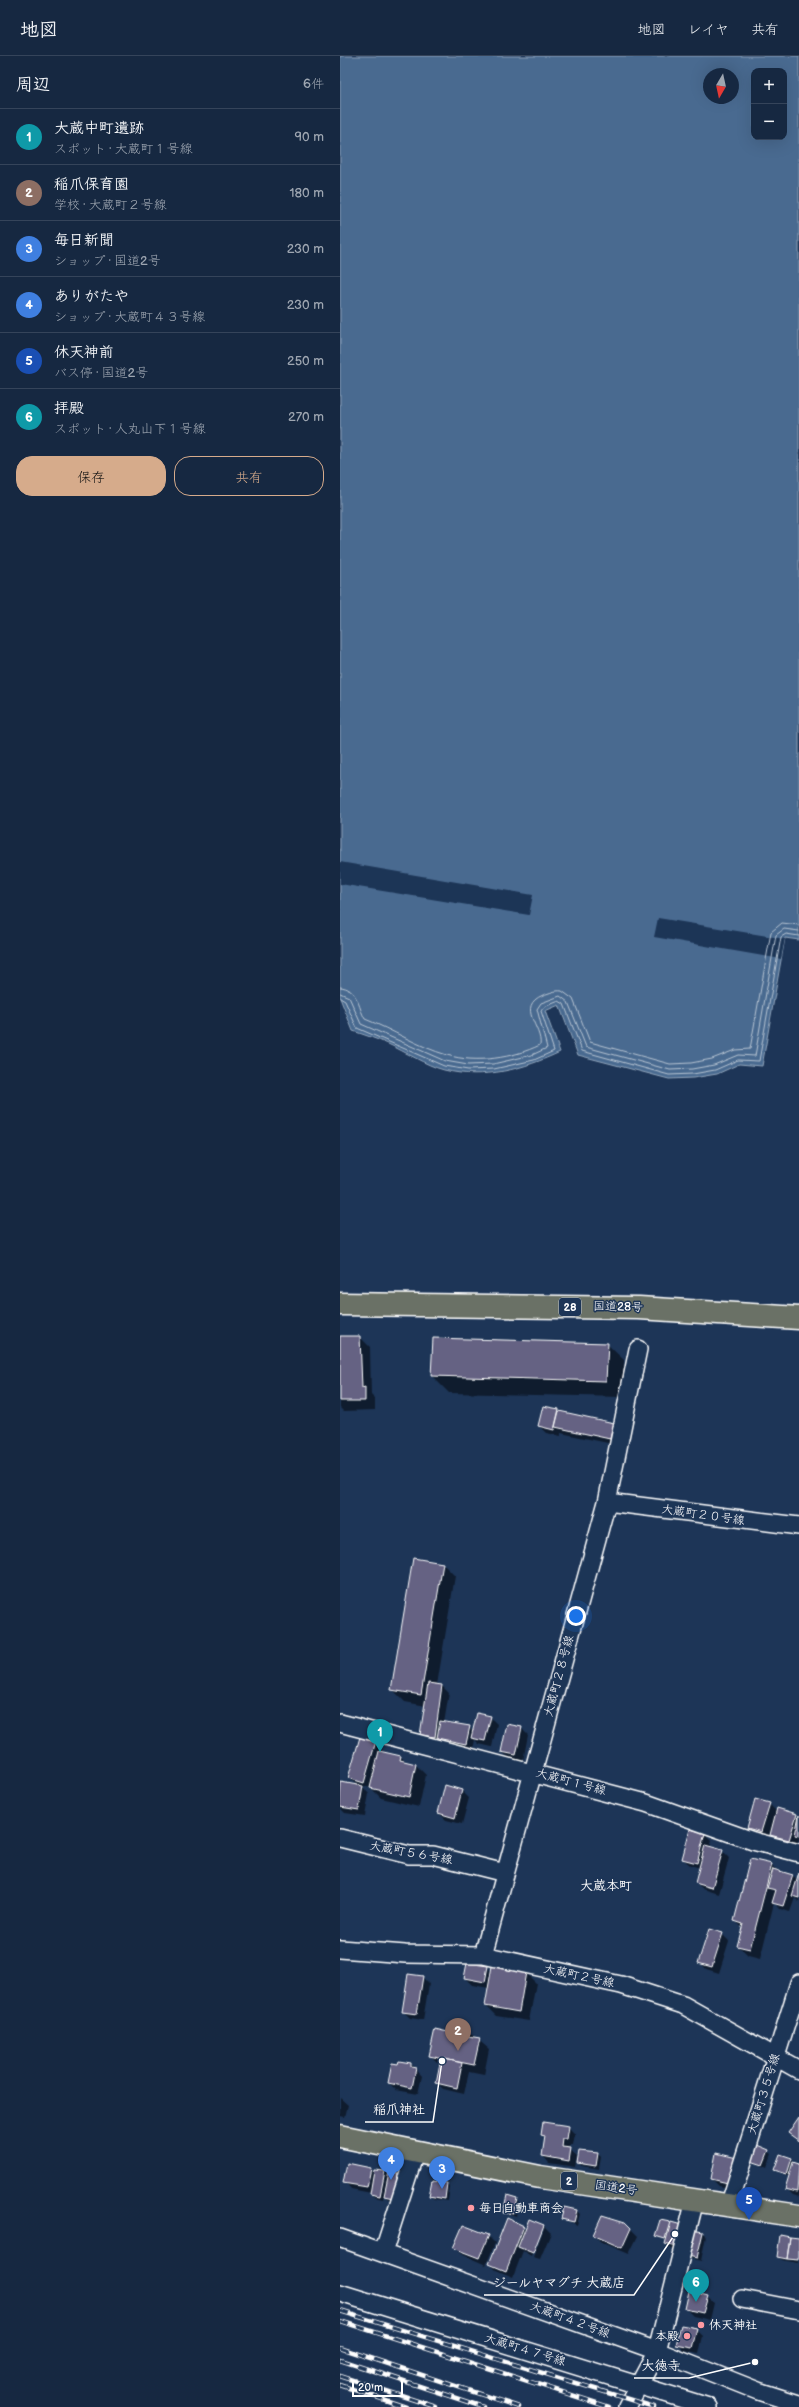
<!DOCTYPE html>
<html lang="ja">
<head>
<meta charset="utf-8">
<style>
  :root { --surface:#162841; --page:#23344c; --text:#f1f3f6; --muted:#9ea6b1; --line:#35445a; --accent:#d6ab8b }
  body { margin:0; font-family:"Balsamiq Sans","Klee One",sans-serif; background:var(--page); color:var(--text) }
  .controls { position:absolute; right:12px; top:12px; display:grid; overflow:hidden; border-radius:8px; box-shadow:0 4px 16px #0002 }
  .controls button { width:36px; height:36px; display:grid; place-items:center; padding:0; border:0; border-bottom:1px solid var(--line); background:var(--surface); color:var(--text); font:20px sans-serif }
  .compass { position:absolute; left:363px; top:12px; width:36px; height:36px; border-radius:50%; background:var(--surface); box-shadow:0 4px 16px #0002; rotate:189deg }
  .scale { position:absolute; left:12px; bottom:10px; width:51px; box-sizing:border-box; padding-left:4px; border:2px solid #fff; border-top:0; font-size:11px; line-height:14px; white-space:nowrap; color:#fff; -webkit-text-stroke:3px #1d3557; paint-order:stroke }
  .you { position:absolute; left:236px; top:1560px; width:14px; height:14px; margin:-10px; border:3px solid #fff; border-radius:50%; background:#1a73e8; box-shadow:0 0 0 6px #1a73e833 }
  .badge { display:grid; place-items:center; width:26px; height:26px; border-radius:50%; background:var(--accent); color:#fff; font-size:13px; font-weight:700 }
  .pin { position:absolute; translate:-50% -33px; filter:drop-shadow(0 1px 2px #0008) }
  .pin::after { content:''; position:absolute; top:21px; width:14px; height:12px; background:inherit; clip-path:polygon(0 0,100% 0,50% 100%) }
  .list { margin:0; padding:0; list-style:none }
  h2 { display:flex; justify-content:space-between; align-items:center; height:52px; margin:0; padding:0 16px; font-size:17px }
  h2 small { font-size:13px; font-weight:400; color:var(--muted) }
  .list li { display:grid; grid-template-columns:26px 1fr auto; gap:12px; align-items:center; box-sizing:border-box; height:56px; padding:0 16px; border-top:1px solid var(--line) }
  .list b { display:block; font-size:15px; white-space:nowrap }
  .list p { margin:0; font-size:13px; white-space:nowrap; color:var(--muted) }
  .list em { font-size:13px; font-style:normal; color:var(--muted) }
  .actions { display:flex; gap:8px; padding:12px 16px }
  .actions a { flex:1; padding:9px 0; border:1px solid var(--accent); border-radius:16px; text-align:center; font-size:14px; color:var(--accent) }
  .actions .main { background:var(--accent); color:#111 }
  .map { position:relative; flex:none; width:459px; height:2351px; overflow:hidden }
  header { display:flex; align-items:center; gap:24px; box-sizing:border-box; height:56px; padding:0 20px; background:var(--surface); border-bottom:1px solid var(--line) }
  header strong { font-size:19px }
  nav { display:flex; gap:22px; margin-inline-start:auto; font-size:14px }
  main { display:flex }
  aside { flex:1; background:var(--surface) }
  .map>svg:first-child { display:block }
</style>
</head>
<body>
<header>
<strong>地図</strong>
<nav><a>地図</a><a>レイヤ</a><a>共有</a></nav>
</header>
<main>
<aside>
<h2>周辺<small>6件</small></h2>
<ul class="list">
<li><span class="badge" style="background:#0f9aa8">1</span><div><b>大蔵中町遺跡</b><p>スポット · 大蔵町１号線</p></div><em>90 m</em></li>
<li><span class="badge" style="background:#8d6e63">2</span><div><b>稲爪保育園</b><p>学校 · 大蔵町２号線</p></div><em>180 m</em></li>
<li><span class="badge" style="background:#3f7fe0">3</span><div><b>毎日新聞</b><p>ショップ · 国道2号</p></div><em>230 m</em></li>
<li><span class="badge" style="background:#3f7fe0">4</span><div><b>ありがたや</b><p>ショップ · 大蔵町４３号線</p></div><em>230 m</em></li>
<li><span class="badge" style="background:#1a4fb4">5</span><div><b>休天神前</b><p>バス停 · 国道2号</p></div><em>250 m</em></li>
<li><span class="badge" style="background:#0f9aa8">6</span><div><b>拝殿</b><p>スポット · 人丸山下１号線</p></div><em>270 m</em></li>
</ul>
<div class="actions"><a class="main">保存</a><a>共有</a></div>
</aside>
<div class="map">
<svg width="459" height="2351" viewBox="0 0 459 2351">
  <rect width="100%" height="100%" fill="#1d3557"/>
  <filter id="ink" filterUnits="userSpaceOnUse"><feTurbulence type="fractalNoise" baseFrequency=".025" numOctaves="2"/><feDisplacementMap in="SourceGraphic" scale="8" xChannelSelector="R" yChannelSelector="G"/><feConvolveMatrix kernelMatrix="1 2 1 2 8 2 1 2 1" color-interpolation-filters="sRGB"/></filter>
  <g filter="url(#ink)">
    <!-- water -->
    <path fill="#4a6b90" stroke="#92a6bc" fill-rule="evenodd" d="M 0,0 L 459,0 L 459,884 L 445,882 L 422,1010 L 399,1008 L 377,1018 L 353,1022 L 329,1023 L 238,999 L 219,949 L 205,955 L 220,996 C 184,1013 144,1024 104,1014 C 85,1009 66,996 48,988 C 37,983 25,979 13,975 L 0,942 ZM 414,15 L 444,15 L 444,81 L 414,81 ZM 369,18 L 393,18 L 393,42 L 369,42 Z"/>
    <!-- pier -->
    <path fill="#1d3557" d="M 0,806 L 193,839 L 189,859 L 0,828 Z
      M 318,862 L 445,883 L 441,903 L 314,881 Z"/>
    <!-- shadow -->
    <path fill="#0007" d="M 0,1281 L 20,1281 L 30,1291 L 31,1339 L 35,1343 L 35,1354 L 4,1355 L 0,1351 Z
      M 267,1288 L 284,1304 L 283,1341 L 109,1337 L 92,1320 Z
      M 218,1354 L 221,1357 L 273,1368 L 280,1375 L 277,1389 L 221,1377 L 221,1380 L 206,1377 L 199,1370 Z
      M 103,1508 L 115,1520 L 97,1629 L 102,1630 L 109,1637 L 104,1667 L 129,1671 L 133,1676 L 150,1661 L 157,1668 L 152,1691 L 139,1688 L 135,1684 L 133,1694 L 88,1685 L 81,1678 L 86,1650 L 65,1646 L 52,1633 Z
      M 181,1672 L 188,1679 L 183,1705 L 169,1702 L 162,1696 Z
      M 36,1686 L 42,1693 L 42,1696 L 61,1701 L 67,1707 L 76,1709 L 86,1719 L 79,1751 L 41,1742 L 31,1732 L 22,1730 L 29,1738 L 25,1760 L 5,1757 L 0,1752 L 2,1728 L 18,1730 L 9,1722 Z
      M 106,1731 L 122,1735 L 129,1742 L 122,1768 L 106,1764 L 99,1757 Z
      M 429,1748 L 437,1756 L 456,1759 L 459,1762 L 459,1782 L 456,1791 L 438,1785 L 430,1777 L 428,1783 L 414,1779 L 408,1772 Z
      M 351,1774 L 365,1778 L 372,1785 L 370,1791 L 382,1795 L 389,1802 L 379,1838 L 363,1833 L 356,1827 L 360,1812 L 350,1809 L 343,1803 Z
      M 431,1809 L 438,1815 L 452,1820 L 458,1825 L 459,1821 L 459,1846 L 455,1842 L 450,1856 L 440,1853 L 434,1847 L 420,1903 L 408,1900 L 398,1890 L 403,1872 L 395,1865 Z
      M 382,1878 L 389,1885 L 379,1917 L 366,1913 L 360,1906 Z
      M 147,1911 L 152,1916 L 186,1917 L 196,1927 L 189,1965 L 156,1960 L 146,1950 L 149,1932 L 132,1929 L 125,1922 Z
      M 82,1921 L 89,1928 L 83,1964 L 70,1962 L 63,1955 Z
      M 110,1972 L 129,1976 L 149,1993 L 144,2019 L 129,2016 L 124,2038 L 103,2033 L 97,2027 L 100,2009 L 90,1999 L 109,1977 Z
      M 71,2008 L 82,2020 L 78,2038 L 56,2034 L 49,2027 L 59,2009 Z
      M 0,2042 L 8,2049 L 5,2061 L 0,2060 Z
      M 228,2071 L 235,2078 L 233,2089 L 230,2089 L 229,2093 L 237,2100 L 235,2111 L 209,2107 L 203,2100 L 206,2082 L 202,2079 Z
      M 428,2095 L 432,2098 L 427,2112 L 412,2105 Z
      M 240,2096 L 258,2098 L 261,2101 L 259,2113 L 242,2110 L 238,2107 Z
      M 377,2099 L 398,2134 L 379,2130 L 372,2123 Z
      M 451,2102 L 454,2107 L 459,2109 L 459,2141 L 453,2139 L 446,2132 L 450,2121 L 436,2114 Z
      M 31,2113 L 35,2117 L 45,2116 L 49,2121 L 58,2119 L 61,2122 L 57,2145 L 48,2143 L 44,2139 L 43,2143 L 34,2141 L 31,2137 L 11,2133 L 5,2126 Z
      M 93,2126 L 107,2128 L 110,2132 L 108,2145 L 94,2143 L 90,2140 Z
      M 176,2143 L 179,2146 L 176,2161 L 167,2158 L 164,2155 Z
      M 237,2155 L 240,2158 L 237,2169 L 222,2162 Z
      M 168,2164 L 186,2173 L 190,2165 L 204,2170 L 211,2177 L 200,2203 L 193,2201 L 204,2172 L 202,2172 L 191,2200 L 183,2195 L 173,2221 L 156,2214 L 150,2208 Z
      M 285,2167 L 298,2180 L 289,2198 L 261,2186 L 254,2179 Z
      M 329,2167 L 331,2169 L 346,2198 L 333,2195 L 326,2188 L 327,2185 L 316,2179 Z
      M 363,2177 L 366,2180 L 361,2205 L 352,2203 L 349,2200 Z
      M 148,2180 L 155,2187 L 146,2209 L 121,2198 L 115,2192 Z
      M 459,2183 L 459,2207 L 441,2204 L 438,2201 Z
      M 367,2241 L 374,2247 L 370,2264 L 353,2260 L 346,2253 Z
      M 356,2273 L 363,2280 L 359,2298 L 344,2295 L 338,2288 Z"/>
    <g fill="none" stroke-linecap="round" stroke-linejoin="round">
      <!-- shore -->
      <path stroke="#b7c4d3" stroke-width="1" d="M 0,931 C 18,932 18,951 25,963 C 53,974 79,991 107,999 C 136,1008 173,1002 200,989 C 203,972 175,951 203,939 C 210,937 215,934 222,935 L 233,943 L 250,986 L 330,1008 L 351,1007 L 372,1003 L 395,994 L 410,993 L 431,876 L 442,867 L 459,869
        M 0,937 L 9,941 L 21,968 L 105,1005 L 128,1009 L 153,1008 L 192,999 L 207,992 L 197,953 L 201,947 L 220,940 L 228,946 L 246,991 L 330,1014 L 352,1013 L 374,1009 L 398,999 L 415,1000 L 436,879 L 444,873 L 459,875
        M 0,942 L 5,945 L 17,972 L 104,1010 L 128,1014 L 154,1013 L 194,1004 L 214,995 L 201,955 L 204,951 L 219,945 L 224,948 L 242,995 L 329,1019 L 353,1018 L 375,1014 L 398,1004 L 419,1005 L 441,881 L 446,878 L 459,880"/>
    </g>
    <!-- building -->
    <path fill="#656283" stroke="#fff" d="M 0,1280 L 20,1280 L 22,1332 L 25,1331 L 25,1345 L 0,1345 Z
      M 93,1282 L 268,1287 L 266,1325 L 91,1320 Z
      M 203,1350 L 219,1353 L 214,1374 L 198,1370 Z
      M 219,1355 L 274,1367 L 270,1383 L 215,1371 Z
      M 73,1502 L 103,1507 L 81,1639 L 51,1634 Z
      M 88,1627 L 102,1629 L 95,1681 L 80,1679 Z
      M 137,1657 L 151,1660 L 145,1685 L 131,1682 Z
      M 100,1665 L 130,1670 L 126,1688 L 97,1682 Z
      M 167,1668 L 182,1671 L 176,1699 L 161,1696 Z
      M 20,1681 L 36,1685 L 24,1727 L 8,1722 Z
      M 39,1695 L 61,1700 L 60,1704 L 76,1708 L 69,1741 L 30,1732 Z
      M 1,1726 L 23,1730 L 19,1754 L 0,1751 Z
      M 105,1729 L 122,1734 L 115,1762 L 98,1757 Z
      M 415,1743 L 430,1747 L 421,1776 L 407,1772 Z
      M 437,1752 L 457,1758 L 449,1784 L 430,1779 Z
      M 459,1759 L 459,1780 L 455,1779 Z
      M 350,1773 L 365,1777 L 357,1807 L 342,1803 Z
      M 365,1789 L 383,1794 L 372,1832 L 355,1827 Z
      M 410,1803 L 432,1808 L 410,1893 L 397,1890 L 403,1868 L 394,1865 Z
      M 433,1813 L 453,1819 L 443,1850 L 432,1847 L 436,1834 L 427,1832 Z
      M 459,1817 L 459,1842 L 452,1840 Z
      M 369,1873 L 383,1877 L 372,1911 L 358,1907 Z
      M 127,1907 L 148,1910 L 145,1926 L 124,1922 Z
      M 152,1910 L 186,1916 L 179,1956 L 145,1950 Z
      M 68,1918 L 83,1920 L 77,1958 L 62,1956 Z
      M 109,1971 L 129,1975 L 128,1980 L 140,1982 L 134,2009 L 89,2000 L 95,1973 L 108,1976 Z
      M 101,2002 L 122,2007 L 117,2032 L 96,2027 Z
      M 59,2005 L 71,2007 L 71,2011 L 76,2012 L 72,2032 L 48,2027 L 52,2007 L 58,2008 Z
      M 459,2061 L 459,2085 L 448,2077 Z
      M 203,2066 L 229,2070 L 227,2083 L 223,2083 L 222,2091 L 231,2092 L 229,2105 L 202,2100 L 205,2080 L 201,2079 Z
      M 417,2089 L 429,2094 L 423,2109 L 411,2105 Z
      M 239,2095 L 258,2097 L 256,2110 L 237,2107 Z
      M 376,2097 L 397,2102 L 392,2128 L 371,2123 Z
      M 440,2098 L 452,2102 L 447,2118 L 434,2114 Z
      M 453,2106 L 459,2108 L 457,2136 L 445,2133 Z
      M 7,2107 L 31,2112 L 27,2131 L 3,2127 Z
      M 34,2114 L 45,2115 L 40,2140 L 30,2138 Z
      M 49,2116 L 58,2118 L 53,2142 L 44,2140 Z
      M 92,2125 L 107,2127 L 105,2143 L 89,2140 Z
      M 167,2139 L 177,2142 L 173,2158 L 163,2156 Z
      M 224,2151 L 237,2154 L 234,2166 L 221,2163 Z
      M 262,2159 L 285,2166 L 291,2172 L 282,2192 L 253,2179 Z
      M 167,2162 L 184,2170 L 166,2215 L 149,2208 Z
      M 189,2163 L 204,2169 L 193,2197 L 178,2191 Z
      M 320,2164 L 330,2166 L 325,2183 L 315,2180 Z
      M 331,2166 L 345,2170 L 339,2192 L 325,2188 Z
      M 123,2169 L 149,2179 L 139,2202 L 113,2192 Z
      M 353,2174 L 363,2176 L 357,2202 L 348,2200 Z
      M 440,2179 L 450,2181 L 447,2203 L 437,2201 Z
      M 450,2181 L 459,2182 L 459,2204 L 447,2203 Z
      M 349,2235 L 368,2240 L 363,2257 L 345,2253 Z
      M 341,2269 L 357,2272 L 352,2292 L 336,2289 Z"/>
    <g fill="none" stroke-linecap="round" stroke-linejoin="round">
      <defs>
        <path id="street" d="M 267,1446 L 459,1470
          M 0,1667 L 306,1747 L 413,1785 L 459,1797
          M 0,1782 L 69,1799 L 93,1799 L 165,1817
          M 0,1893 L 65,1898 L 143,1899 L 281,1929 L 343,1949 L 459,2014
          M 143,1899 L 267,1446 L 298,1293
          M 389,2150 L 459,1927
          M 0,2182 L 317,2295 L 418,2335 L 459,2348
          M 43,2197 L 75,2097
          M 0,2237 L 369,2351
          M 402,2243 L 459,2254
          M 287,2351 L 317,2295 L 355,2144"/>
        <path id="highway" d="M 0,1248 L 299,1252 L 459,1262
          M 0,2080 L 200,2121 L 459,2160"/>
      </defs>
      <!-- street casing -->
      <use href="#street" stroke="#fff" stroke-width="20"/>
      <!-- highway casing -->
      <use href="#highway" stroke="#fff" stroke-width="25"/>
      <!-- street -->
      <use href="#street" stroke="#1d3557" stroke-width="17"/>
      <!-- highway -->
      <use href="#highway" stroke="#6a7166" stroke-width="22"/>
      <defs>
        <path id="rail" d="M 0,2255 L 314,2351
          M 0,2265 L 269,2351
          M 0,2292 L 179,2351
          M 0,2304 L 143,2351
          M 0,2320 L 96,2351
          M 0,2329 L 66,2351"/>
      </defs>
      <!-- rail casing -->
      <use href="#rail" stroke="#fff" stroke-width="4.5"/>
      <!-- rail -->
      <use href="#rail" stroke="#1d3557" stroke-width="3" stroke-dasharray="9" stroke-linecap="butt"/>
    </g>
  </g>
  <!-- markers -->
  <g fill="#ff9aa2" stroke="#1d3557" stroke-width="1.5">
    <circle cx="131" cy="2152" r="4"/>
    <circle cx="361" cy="2269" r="4"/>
    <circle cx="347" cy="2280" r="4"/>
  </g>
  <g text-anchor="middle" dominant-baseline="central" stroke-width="3" stroke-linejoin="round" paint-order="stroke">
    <!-- shield labels -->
    <g fill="#1d3557" stroke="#bbc2cd" stroke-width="1">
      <rect x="219" y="1242" width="22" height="18" rx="3"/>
      <rect x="221" y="2116" width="16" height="18" rx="3"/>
    </g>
    <g font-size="11" font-weight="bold" fill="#fff">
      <text x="230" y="1251">28</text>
      <text x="229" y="2125">2</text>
    </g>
    <!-- street labels -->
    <g font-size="12" fill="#fff" stroke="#1d3557">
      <text transform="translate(278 1251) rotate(1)">国道28号</text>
      <text transform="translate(363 1459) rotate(8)">大蔵町２０号線</text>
      <text transform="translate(219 1620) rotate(-75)">大蔵町２８号線</text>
      <text transform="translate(231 1726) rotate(15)">大蔵町１号線</text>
      <text transform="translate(71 1797) rotate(10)">大蔵町５６号線</text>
      <text transform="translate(239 1920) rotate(12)">大蔵町２号線</text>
      <text transform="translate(424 2038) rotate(-73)">大蔵町３５号線</text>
      <text transform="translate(276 2132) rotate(8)">国道2号</text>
      <text transform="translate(230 2264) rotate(20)">大蔵町４２号線</text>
      <text transform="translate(185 2294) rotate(17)">大蔵町４７号線</text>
    </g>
    <!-- poi labels -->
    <g font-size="12" font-weight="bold" fill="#fff" stroke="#1d3557" text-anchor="start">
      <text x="139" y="2152">毎日自動車商会</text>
      <text x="369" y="2269">休天神社</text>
      <text x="339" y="2280" text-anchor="end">本殿</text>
    </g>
    <!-- neighbourhood labels -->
    <g font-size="13" font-weight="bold" fill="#fff" stroke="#1d3557">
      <text x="266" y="1830">大蔵本町</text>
    </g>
  </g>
  <!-- callouts -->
  <path fill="none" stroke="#fff" stroke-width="1.5" d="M102 2005L93 2066H25M335 2178L294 2239H144M415 2306L349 2322H294"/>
  <g fill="#fff" stroke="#1d3557" stroke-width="1.5">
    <circle cx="102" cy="2005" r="4"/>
    <circle cx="335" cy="2178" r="4"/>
    <circle cx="415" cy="2306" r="4"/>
  </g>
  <g font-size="13" text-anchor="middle" font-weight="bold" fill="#fff" stroke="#1d3557" stroke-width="3" stroke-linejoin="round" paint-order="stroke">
    <text x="59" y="2058">稲爪神社</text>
    <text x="219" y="2231">ジールヤマグチ 大蔵店</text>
    <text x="321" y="2314">大徳寺</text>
  </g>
</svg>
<div class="controls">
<button>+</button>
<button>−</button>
</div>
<svg class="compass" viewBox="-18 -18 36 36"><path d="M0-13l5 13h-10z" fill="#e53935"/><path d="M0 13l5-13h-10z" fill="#9ea6b1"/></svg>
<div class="scale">20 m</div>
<div class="you"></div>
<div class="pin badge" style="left:40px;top:1696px;background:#0f9aa8">1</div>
<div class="pin badge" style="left:118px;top:1995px;background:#8d6e63">2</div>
<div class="pin badge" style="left:102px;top:2133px;background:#3f7fe0">3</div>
<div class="pin badge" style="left:51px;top:2124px;background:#3f7fe0">4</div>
<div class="pin badge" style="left:409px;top:2164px;background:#1a4fb4">5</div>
<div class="pin badge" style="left:356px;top:2246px;background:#0f9aa8">6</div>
</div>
</main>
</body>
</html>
